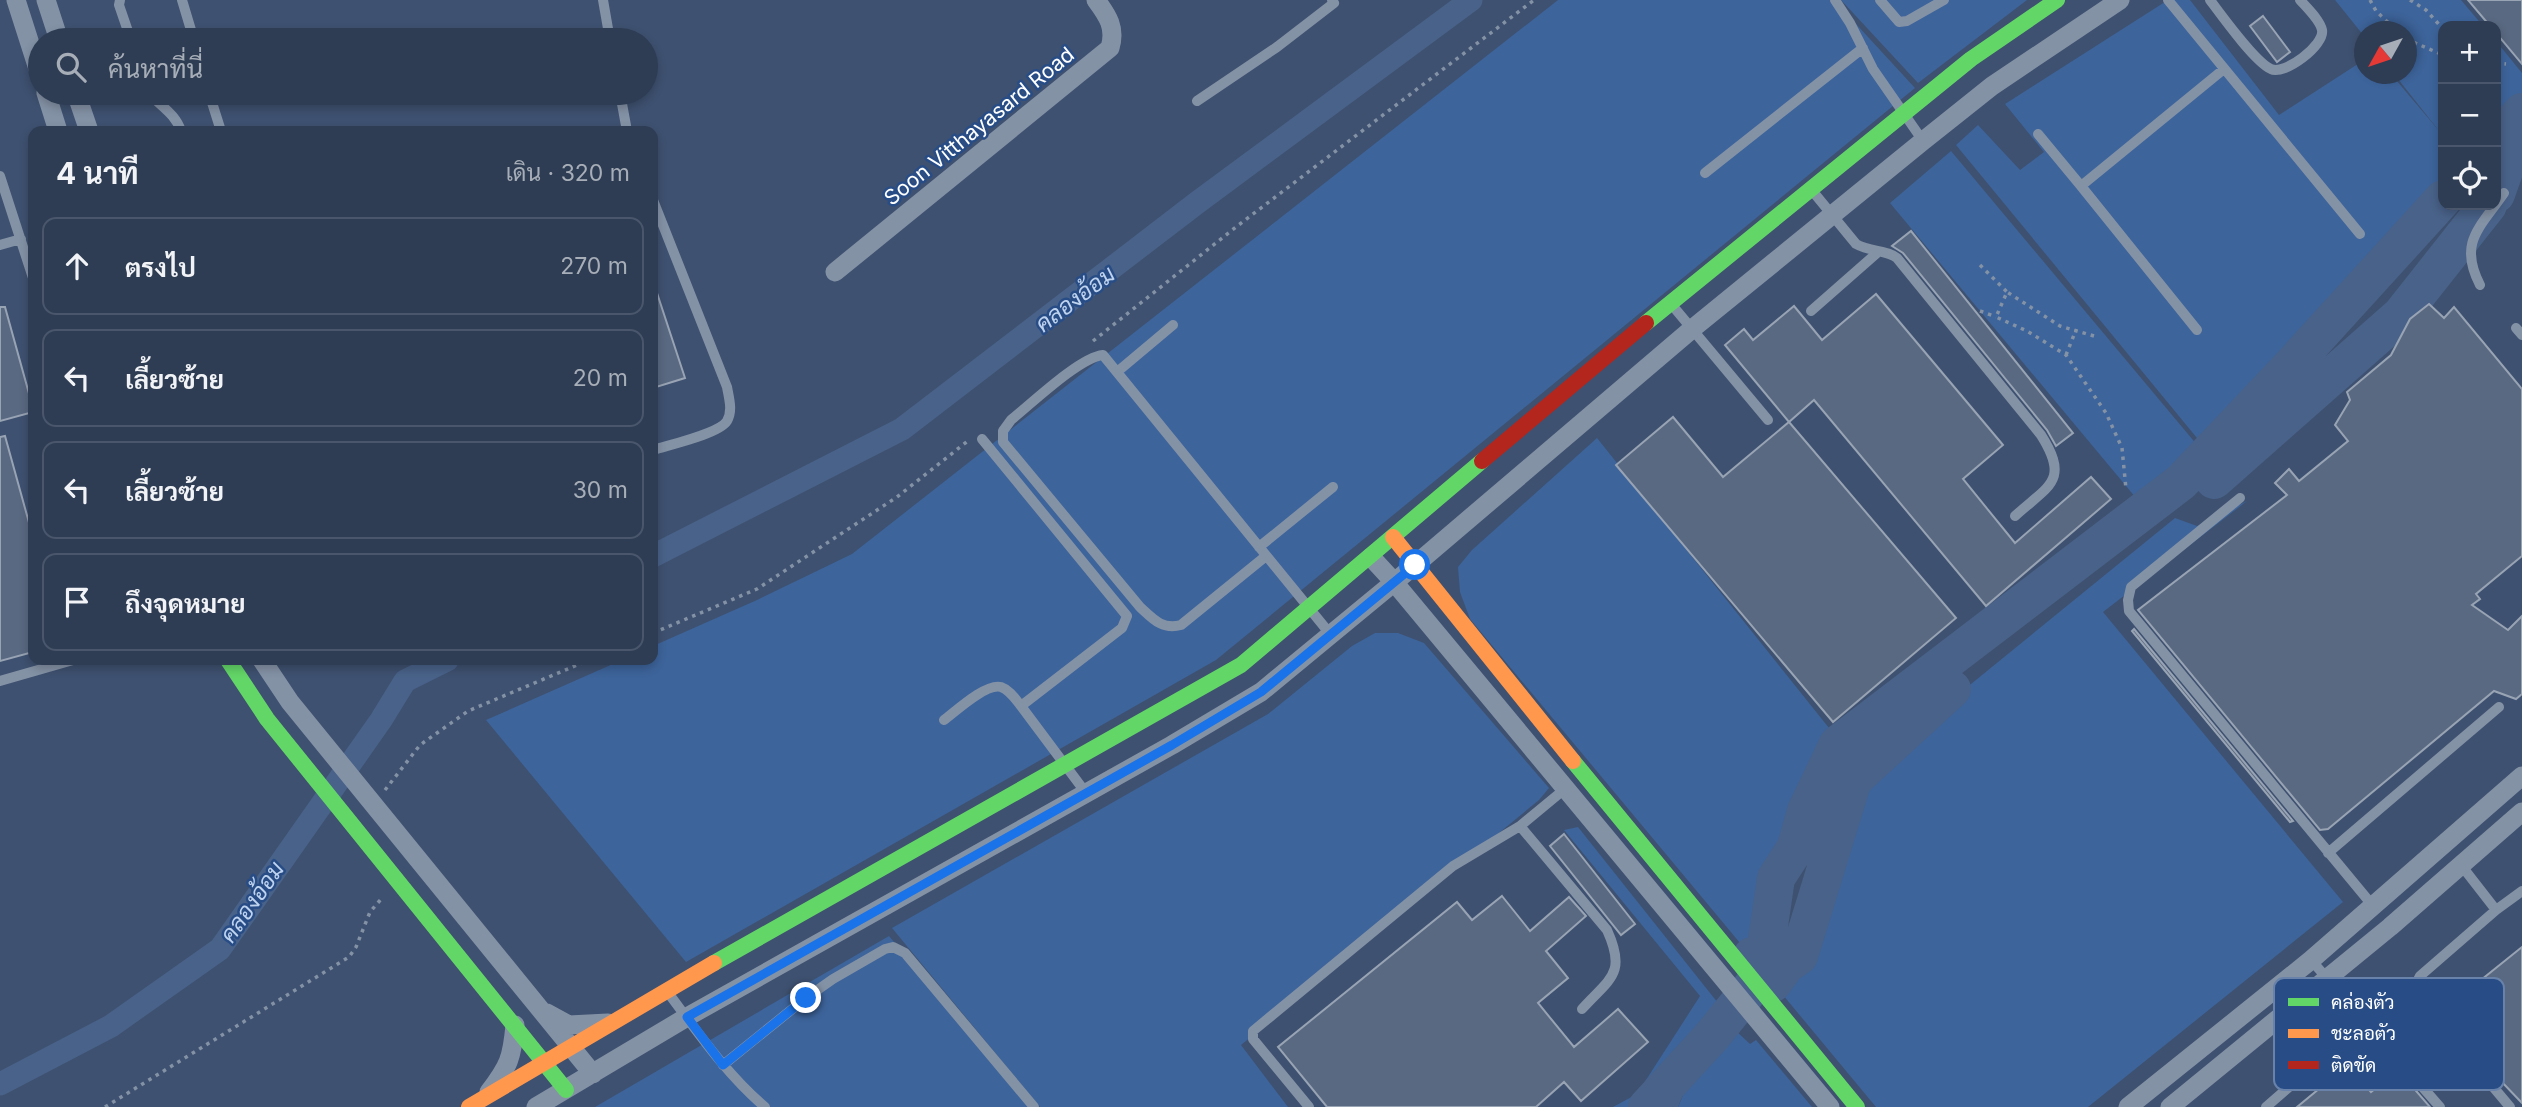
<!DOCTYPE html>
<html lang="th">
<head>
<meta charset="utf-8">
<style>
  :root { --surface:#2e3d54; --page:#3a485e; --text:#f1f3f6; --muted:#a7aeb8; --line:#49566b }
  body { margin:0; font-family:Inter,Sarabun,sans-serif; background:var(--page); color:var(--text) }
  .controls { position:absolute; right:21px; top:21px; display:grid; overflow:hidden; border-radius:14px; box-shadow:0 4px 10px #0003 }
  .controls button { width:63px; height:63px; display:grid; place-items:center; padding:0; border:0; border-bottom:2px solid var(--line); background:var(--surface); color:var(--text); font:35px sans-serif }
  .compass { position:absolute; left:2354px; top:21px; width:63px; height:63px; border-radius:50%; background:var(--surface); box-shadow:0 4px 10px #0003; rotate:230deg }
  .stop { position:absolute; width:21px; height:21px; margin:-16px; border:5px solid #1a73e8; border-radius:50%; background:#fff }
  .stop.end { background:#1a73e8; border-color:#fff; box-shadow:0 2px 7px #0008 }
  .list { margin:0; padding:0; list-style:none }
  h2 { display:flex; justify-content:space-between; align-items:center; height:91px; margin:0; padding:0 28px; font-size:30px }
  h2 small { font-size:23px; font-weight:400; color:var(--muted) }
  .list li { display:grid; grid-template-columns:46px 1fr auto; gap:21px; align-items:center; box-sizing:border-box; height:98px; margin:0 14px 14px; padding:0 14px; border:2px solid var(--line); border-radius:14px }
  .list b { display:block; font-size:26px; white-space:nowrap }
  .list em { font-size:23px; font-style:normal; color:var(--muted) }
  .icon { flex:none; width:38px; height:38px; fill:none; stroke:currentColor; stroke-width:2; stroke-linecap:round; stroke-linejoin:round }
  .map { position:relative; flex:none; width:2522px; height:1107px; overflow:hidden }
  .search { position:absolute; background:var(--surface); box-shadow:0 4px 10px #0003; left:28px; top:28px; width:630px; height:77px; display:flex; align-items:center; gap:18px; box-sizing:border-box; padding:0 24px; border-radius:38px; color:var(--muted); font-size:26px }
  .panel { position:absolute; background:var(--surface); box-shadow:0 4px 10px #0003; left:28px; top:126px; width:630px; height:539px; border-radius:14px }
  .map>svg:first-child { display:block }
</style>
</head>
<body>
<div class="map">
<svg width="2522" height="1107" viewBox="0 0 2522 1107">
  <rect width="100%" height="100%" fill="#3e5170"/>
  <!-- green -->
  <path fill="#3d649b" d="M 1558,0 L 1834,0 L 1915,88 L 1216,660 L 686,962 L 486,720 L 622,660 L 653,660 L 653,646 L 757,600 L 852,554 Z
    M 1841,0 L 2027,0 L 1918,83 Z
    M 2168,0 L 2190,0 L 2279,115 L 2364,60 L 2364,74 L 2391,74 L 2440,132 L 2394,74 L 2406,74 L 2406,32 L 2364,32 L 2364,36 L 2335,0 L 2461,0 L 2483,26 L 2443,26 L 2443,192 L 2206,449 L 1956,145 L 1978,125 L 2020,170 L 2044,152 L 2005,104 Z
    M 2496,41 L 2522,73 L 2522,104 L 2496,134 Z
    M 1951,151 L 2203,452 L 2141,504 L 1890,203 Z
    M 1597,438 L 1833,733 L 1825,772 L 1806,811 L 1796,847 L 1776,878 L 1765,949 L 1750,955 L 1470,619 L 1460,592 L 1458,567 L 1472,550 Z
    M 2247,501 L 2103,612 L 2343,902 L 2088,1107 L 1876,1107 L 1773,983 L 1786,965 L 1799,956 L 1853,780 L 2175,518 L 2197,526 Z
    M 1375,633 L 1398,633 L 1424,643 L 1549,788 L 1539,800 L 1241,1045 L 1288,1107 L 1040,1107 L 892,928 L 1268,714 L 1352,646 Z
    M 1578,827 L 1718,1003 L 1692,1035 L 1649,1094 L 1635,1107 L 1613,1107 L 1637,1094 L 1700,996 L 1564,830 Z
    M 889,936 L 1032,1107 L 595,1107 Z
    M 1733,1028 L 1750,1044 L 1756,1040 L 1812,1107 L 1678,1107 C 1690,1076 1709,1052 1733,1028 Z"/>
  <!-- water -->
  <path fill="#496289" d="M 1720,1002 L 1740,1025 C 1710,1050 1692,1071 1678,1107 L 1641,1107 Z"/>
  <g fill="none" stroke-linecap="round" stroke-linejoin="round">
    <!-- canal -->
    <path stroke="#496289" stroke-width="23" d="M 653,556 L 902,429 L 1198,202 L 1471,0
      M 0,1084 L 111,1026 L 220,949 L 381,720 L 405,681 L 447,660"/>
    <!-- river -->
    <path stroke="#496289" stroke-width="38" d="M 2496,141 L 2522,112
      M 2496,194 L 2508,160 L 2522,145
      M 2214,480 L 2401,315 L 2488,205
      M 1952,689 L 1853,780 L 1799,956 L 1786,965 L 1773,983 L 1752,956 L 1765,953 L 1776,878 L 1796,847 L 1806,811 L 1838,744 L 2181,482 L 2292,365 L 2443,199
      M 1647,1107 L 1712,1036 L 1767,968"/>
  </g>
  <!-- building -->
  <path fill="#596981" stroke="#98a3b4" stroke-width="2" d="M 2468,0 L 2522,0 L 2522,64 L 2496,33 L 2496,26 L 2490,26 Z
    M 2263,16 L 2290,52 L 2277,62 L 2250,26 Z
    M 1911,231 L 2073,433 L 2056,446 L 2047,430 L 1903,253 L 1892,246 Z
    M 653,290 L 656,290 L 685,378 L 653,388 Z
    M 1876,294 L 2003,445 L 1963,479 L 2015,543 L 2091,477 L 2111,499 L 1986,606 L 1814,400 L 1789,422 L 1725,345 L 1744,329 L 1753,340 L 1794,306 L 1822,340 Z
    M 2429,304 L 2444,318 L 2454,307 L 2522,389 L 2522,556 L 2476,594 L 2480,599 L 2472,605 L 2508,630 L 2522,616 L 2522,694 L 2516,699 L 2494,691 L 2328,829 L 2320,830 L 2138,610 L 2287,495 L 2275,483 L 2289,469 L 2299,481 L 2348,441 L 2335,425 L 2350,400 L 2347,392 L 2391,355 L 2410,319 Z
    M 0,307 L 5,307 L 33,408 L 33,412 L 0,421 Z
    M 1673,417 L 1723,477 L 1789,422 L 1956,618 L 1833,722 L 1616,465 Z
    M 5,436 L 33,537 L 33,652 L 0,661 L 0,437 Z
    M 2134,629 L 2293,821 L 2290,822 L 2132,631 Z
    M 1564,834 L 1635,924 L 1621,935 L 1550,846 Z
    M 1502,896 L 1530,931 L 1569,897 L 1586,916 L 1546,951 L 1568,978 L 1538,1003 L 1574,1047 L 1618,1009 L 1648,1042 L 1581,1101 L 1564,1082 L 1536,1107 L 1327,1107 L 1278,1047 L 1457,902 L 1472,920 Z
    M 2522,947 L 2522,1103 L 2477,1056 L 2440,1013 Z
    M 2348,1065 L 2371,1092 L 2398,1070 L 2430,1107 L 2297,1107 Z"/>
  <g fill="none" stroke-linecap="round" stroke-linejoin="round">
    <!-- path -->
    <path stroke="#8492a6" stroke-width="3.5" stroke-dasharray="3.5 5" stroke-linecap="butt" d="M 2370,0 L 2376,11 L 2398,32
      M 2410,0 L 2426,10 L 2443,29
      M 2406,39 L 2443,55
      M 2496,63 L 2506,64
      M 1980,265 L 2007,292
      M 1980,311 L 1996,317
      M 2094,336 L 2060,326 L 2007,292 L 1996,317 L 2027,331 L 2066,355 L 2106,413 L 2122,448 L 2126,489
      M 1093,341 L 1236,227 L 1534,0
      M 2066,355 L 2076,330
      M 653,633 L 757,589 L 897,497 L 969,440
      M 385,790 L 420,745 L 468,711 L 589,660
      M 105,1107 L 349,957 L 356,947 L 370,912 L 382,898"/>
    <!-- lane -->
    <path stroke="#8492a6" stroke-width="10" d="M 120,0 L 119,5 L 131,40
      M 182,0 L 194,40
      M 603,0 L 610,40
      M 1835,0 L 1850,23 L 1873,69 L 1923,141
      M 1880,0 L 1899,22 L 1907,21 L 1944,0
      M 2168,0 L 2360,234
      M 2210,0 C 2222,16 2255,62 2271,69 C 2284,76 2325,45 2322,30 C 2320,20 2307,8 2300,0
      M 149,93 C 160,106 175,113 181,131
      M 209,93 L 221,131
      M 620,93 L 627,131
      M 1197,101 L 1277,47 L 1334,3 L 1332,0
      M 2038,134 L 2081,186
      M 1705,173 L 1863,48
      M 0,176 L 33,278
      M 1810,188 L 1856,244 C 1870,252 1888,250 1897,258 L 2041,435 C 2070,481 2049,485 2015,516
      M 653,200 L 727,387 C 729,398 733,411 727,421 C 719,434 668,445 653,450
      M 0,245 L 21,239
      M 2480,285 C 2458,242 2480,228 2504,193
      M 1672,305 L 1768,420
      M 1811,311 L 1877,253
      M 2516,328 L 2522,335
      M 2197,330 L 2081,186 L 2224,69
      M 1117,372 L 1173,325
      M 982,439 L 1127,616 L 1122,628 L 1021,706 L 1086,793
      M 2240,498 L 2131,587 L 2128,600 L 2129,611 L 2373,906
      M 1259,547 L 1333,487
      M 1266,556 L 1181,625 C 1162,630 1153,619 1140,607 L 1003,442 L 1003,431 L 1011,420 C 1031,404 1080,357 1103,355 L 1331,635
      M 0,681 L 73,660
      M 944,720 C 956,711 986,683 1001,687 C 1010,690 1016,700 1021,706
      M 1520,826 L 1607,930 C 1627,974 1610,978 1582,1009
      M 2328,853 L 2499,707
      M 2461,865 L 2496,910 L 2522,891
      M 2496,910 L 2420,976 L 2414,988 L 2420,1000 L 2510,1107
      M 2311,960 L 2440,1107
      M 666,990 C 697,1031 726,1074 765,1107
      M 723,1065 L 806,998 L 833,979 L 885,949 L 893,947 L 905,953 L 1034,1107
      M 1309,1107 L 1253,1039 L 1253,1031 L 1453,866 L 1520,826 L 1566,788
      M 2266,1107 L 2366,1020"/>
    <!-- street -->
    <path stroke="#8492a6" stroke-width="19" d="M 16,0 L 40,75
      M 46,0 L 59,40
      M 46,93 L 58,131
      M 76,93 L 89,131
      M 835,272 L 1110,48 C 1116,28 1108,16 1096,0
      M 1371,557 L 1394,582 L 1830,1107
      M 262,660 L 290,702 L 593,1074
      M 547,1013 L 569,1025 L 608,1023
      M 489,1092 C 509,1066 512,1058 515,1025
      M 536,1107 L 687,1017 L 1172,745 L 1261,692 L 1415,565 L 1692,329 L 1923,141 L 1992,86 L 2120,0
      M 2128,1107 L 2311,960 L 2522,776
      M 2170,1107 L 2390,927 L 2522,812"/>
    <!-- fast -->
    <path stroke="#63d668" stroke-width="16" d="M 1646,323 L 1971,59 L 2057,0
      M 228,660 L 267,719 L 566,1090
      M 1573,761 L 1857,1107
      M 714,963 L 1241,665 L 1482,461"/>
    <!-- slow -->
    <path stroke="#ff974d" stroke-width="16" d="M 1393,537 L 1573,761
      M 469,1107 L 714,963"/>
    <!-- jam -->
    <path stroke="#b3261e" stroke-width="16" d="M 1482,461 L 1646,323"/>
  </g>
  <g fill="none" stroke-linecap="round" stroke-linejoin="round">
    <!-- route -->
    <path stroke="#1a73e8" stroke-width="9" d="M 806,998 L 723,1065 L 687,1017 L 1172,745 L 1261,692 L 1415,565"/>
  </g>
  <g text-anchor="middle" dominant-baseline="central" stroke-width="5" stroke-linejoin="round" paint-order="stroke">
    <!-- street labels -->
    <g font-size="21" fill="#fff" stroke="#284d86">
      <text transform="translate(979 126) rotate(-39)">Soon Vitthayasard Road</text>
    </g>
    <!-- water labels -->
    <g font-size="23" font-style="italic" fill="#bfd3ef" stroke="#284d86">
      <text transform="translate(1075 299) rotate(-37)">คลองอ้อม</text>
      <text transform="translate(252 902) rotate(-55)">คลองอ้อม</text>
    </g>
  </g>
  <!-- legend -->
  <rect x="2274" y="978" width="230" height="112" rx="10" fill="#284d86" stroke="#6882aa" stroke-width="2"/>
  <rect x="2288" y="998" width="31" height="8" fill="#63d668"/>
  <rect x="2288" y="1029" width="31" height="9" fill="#ff974d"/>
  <rect x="2288" y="1061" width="31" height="8" fill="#b3261e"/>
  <g font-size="19" fill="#fff">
    <text x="2331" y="1009">คล่องตัว</text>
    <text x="2331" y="1040">ชะลอตัว</text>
    <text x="2331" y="1072">ติดขัด</text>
  </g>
</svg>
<div class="controls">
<button>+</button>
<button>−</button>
<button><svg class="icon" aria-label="locate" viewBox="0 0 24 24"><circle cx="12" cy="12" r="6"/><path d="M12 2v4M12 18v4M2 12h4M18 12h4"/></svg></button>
</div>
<svg class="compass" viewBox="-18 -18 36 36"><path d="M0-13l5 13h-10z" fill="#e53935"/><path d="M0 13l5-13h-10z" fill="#a7aeb8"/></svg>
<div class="stop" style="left:1415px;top:565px"></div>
<div class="stop end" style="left:806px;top:998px"></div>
<div class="search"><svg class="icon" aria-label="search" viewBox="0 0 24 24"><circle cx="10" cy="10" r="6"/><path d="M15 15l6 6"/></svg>ค้นหาที่นี่</div>
<section class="panel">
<h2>4 นาที<small>เดิน · 320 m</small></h2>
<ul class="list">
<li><svg class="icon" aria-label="ahead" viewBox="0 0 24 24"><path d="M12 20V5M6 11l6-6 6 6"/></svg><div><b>ตรงไป</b></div><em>270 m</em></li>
<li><svg class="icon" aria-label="left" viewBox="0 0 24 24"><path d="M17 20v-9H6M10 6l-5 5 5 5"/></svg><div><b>เลี้ยวซ้าย</b></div><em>20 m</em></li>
<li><svg class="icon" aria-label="left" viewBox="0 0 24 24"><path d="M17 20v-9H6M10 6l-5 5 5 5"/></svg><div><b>เลี้ยวซ้าย</b></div><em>30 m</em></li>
<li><svg class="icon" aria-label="arrive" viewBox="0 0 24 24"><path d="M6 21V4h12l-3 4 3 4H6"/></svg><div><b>ถึงจุดหมาย</b></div></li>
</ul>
</section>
</div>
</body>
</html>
